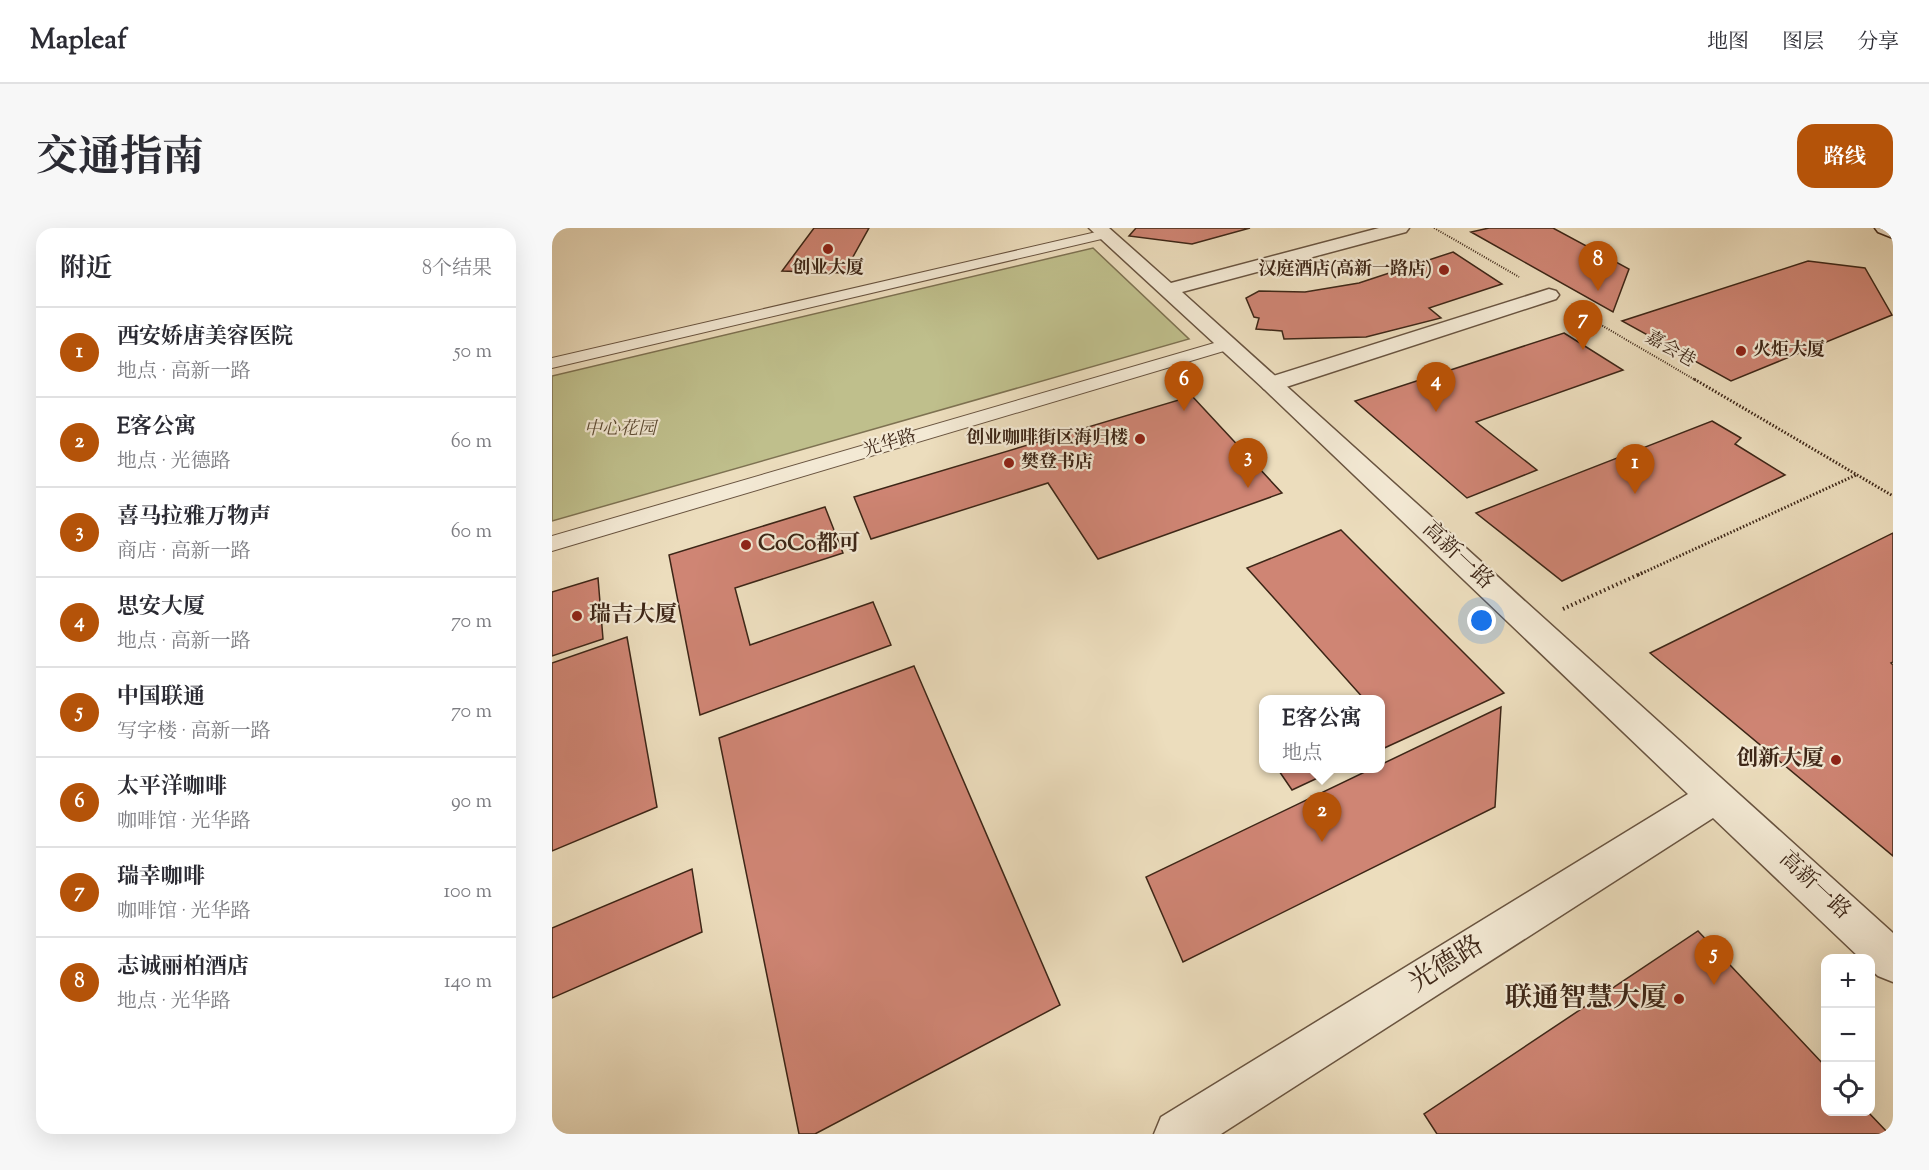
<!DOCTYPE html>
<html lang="zh">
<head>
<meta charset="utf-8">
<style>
  :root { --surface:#fff; --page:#f7f7f7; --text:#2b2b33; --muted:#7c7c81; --line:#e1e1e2; --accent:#b45309 }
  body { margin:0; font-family:"Sorts Mill Goudy","Noto Serif SC",serif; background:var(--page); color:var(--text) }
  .controls { position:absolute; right:18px; bottom:18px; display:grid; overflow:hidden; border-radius:12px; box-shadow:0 6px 24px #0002 }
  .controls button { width:54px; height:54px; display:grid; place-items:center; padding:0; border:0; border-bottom:2px solid var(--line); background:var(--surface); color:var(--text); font:30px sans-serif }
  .you { position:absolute; left:930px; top:393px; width:21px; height:21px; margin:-15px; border:4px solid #fff; border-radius:50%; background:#1a73e8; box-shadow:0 0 0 9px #1a73e833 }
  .badge { display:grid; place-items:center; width:39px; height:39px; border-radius:50%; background:var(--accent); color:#fff; font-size:20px; font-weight:700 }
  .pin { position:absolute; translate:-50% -50px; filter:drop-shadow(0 2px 3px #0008) }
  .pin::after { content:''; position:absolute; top:32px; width:21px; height:18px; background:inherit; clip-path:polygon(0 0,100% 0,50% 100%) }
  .popup { position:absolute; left:707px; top:467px; width:126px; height:78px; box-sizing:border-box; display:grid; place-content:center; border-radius:12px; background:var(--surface); filter:drop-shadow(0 2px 4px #0005); font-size:20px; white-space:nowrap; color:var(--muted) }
  .popup b { font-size:22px; color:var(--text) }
  .popup::after { content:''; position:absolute; left:50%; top:100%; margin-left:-12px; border:12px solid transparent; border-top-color:var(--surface) }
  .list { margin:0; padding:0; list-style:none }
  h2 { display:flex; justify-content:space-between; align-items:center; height:78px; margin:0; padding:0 24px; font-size:26px }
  h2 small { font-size:20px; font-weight:400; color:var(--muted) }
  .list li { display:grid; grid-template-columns:39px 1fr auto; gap:18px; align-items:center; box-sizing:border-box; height:90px; padding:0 24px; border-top:2px solid var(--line) }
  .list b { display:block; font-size:22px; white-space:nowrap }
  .list p { margin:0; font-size:20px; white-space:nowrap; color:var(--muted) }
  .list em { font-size:20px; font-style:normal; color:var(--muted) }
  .icon { flex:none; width:33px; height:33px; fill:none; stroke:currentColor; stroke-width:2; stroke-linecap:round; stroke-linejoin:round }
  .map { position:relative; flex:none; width:1341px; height:906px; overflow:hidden; border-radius:18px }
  header { display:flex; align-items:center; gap:36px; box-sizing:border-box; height:84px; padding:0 30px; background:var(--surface); border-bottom:2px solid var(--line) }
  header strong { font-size:28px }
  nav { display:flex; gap:33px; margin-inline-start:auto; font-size:21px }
  .intro { display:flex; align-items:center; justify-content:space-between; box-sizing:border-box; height:144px; padding:0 36px }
  h1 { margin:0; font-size:42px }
  .button { padding:15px 27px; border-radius:18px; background:var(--accent); color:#fff; font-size:21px; font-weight:700 }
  main { display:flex; gap:36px; padding:0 36px }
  aside { flex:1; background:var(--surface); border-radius:18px; box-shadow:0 6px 24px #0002 }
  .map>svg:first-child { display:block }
</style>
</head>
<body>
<header>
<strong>Mapleaf</strong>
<nav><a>地图</a><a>图层</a><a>分享</a></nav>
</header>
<div class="intro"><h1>交通指南</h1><a class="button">路线</a></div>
<main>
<aside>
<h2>附近<small>8个结果</small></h2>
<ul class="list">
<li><span class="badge">1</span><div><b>西安娇唐美容医院</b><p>地点 · 高新一路</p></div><em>50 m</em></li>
<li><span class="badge">2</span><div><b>E客公寓</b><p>地点 · 光德路</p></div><em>60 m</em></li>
<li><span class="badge">3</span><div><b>喜马拉雅万物声</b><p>商店 · 高新一路</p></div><em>60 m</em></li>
<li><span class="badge">4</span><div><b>思安大厦</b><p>地点 · 高新一路</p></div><em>70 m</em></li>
<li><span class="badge">5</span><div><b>中国联通</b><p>写字楼 · 高新一路</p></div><em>70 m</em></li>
<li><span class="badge">6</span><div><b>太平洋咖啡</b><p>咖啡馆 · 光华路</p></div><em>90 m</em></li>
<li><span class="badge">7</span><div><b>瑞幸咖啡</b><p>咖啡馆 · 光华路</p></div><em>100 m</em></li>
<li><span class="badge">8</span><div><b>志诚丽柏酒店</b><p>地点 · 光华路</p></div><em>140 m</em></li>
</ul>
</aside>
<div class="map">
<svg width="1341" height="906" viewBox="0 0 1341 906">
  <rect width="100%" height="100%" fill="#ecddbd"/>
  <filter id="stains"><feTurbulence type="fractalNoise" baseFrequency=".00333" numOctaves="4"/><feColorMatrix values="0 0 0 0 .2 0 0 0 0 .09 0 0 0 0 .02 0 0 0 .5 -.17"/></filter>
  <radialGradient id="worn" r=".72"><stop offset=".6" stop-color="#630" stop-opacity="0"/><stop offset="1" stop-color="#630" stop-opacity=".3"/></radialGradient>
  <!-- green -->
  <path fill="#bfbf8c" stroke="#7e7252" stroke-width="1.5" d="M 541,20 L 637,111 L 0,293 L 0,148 Z"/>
  <!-- building -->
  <path fill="#cf8574" stroke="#3d2617" stroke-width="1.5" d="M 262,0 L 317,0 L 292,45 L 230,43 Z
    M 584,0 L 698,0 L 640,16 L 577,8 Z
    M 937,0 L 1001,0 L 1077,41 L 1061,84 L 919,4 Z
    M 901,24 L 950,56 L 877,80 L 889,90 L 814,109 L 732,111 L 730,103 L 704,101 L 707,90 L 702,89 L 694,70 L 707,63 L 753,64 L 807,55 Z
    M 1256,33 L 1313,40 L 1340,87 L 1179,153 L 1070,93 Z
    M 1012,105 L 1071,142 L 924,194 L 985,242 L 915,270 L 803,173 Z
    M 640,168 L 730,265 L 546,331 L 496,255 L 319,311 L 302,269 Z
    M 1160,193 L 1189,210 L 1183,216 L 1233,247 L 1010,353 L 924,285 Z
    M 273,279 L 291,325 L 183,360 L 198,417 L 321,374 L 339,417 L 148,487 L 117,327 Z
    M 789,302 L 952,465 L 828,522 L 828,472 L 813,472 L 695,340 Z
    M 1341,305 L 1341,434 L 1339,435 L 1341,437 L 1341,628 L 1098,425 Z
    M 46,350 L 51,411 L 0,428 L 0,364 Z
    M 75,409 L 105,579 L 0,623 L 0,435 Z
    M 362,438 L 508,777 L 263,906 L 247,906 L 167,510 Z
    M 949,479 L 943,579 L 631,734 L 594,649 L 821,540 L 828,540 L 828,537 Z
    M 725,540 L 787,540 L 740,562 Z
    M 140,641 L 150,704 L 0,770 L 0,700 Z
    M 1146,703 L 1274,839 L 1274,884 L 1316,884 L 1337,906 L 885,906 L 872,886 Z"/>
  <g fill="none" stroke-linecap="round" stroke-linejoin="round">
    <defs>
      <path id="pedestrian" d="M 553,2 L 560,6 L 558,9 L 0,140 L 0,130 Z
        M 676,111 L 682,112 L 685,116 L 682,120 L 0,323 L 0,308 Z"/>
      <path id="minor" d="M 997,61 L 1004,63 L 1007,67 L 1004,71 L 728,161 L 720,163 L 712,161 L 708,156 L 712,151 Z"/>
      <path id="tertiary" d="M 537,0 L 557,0 L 619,55 L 827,0 L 857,0 L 854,4 L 630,64 L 1341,705 L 1341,754 L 1326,748 L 1318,741 L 1318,730 L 1308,730 L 1161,590 L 669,906 L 602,906 L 609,889 L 1136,566 L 712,161 Z"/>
      <path id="secondary" d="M 1323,0 L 1341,0 L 1341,10 L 1326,4 Z"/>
    </defs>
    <!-- pedestrian casing -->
    <use href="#pedestrian" stroke="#695440" stroke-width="2"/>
    <!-- minor casing -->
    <use href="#minor" stroke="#695440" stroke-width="3"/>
    <!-- tertiary casing -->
    <use href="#tertiary" stroke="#695440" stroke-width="3"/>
    <!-- secondary casing -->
    <use href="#secondary" stroke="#3d2617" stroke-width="3"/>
    <!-- path-far2 -->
    <path stroke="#3d2617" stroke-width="2" stroke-dasharray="1 1.5" stroke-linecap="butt" d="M 882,0 L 967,49
      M 1020,80 L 1145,153"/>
    <!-- path-far1 -->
    <path stroke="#3d2617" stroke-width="3" stroke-dasharray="1.5 2" stroke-linecap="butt" d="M 1142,151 L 1341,268
      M 1086,347 L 1304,247"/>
    <!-- path -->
    <path stroke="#3d2617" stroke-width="4" stroke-dasharray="1.5 3" stroke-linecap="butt" d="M 1011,381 L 1090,345"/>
    <!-- pedestrian -->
    <use href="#pedestrian" fill="#f3e9d4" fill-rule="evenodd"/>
    <!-- minor -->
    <use href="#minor" fill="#f3e9d4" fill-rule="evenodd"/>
    <!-- tertiary -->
    <use href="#tertiary" fill="#f3e9d4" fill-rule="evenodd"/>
    <!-- secondary -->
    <use href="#secondary" fill="#f3e9d4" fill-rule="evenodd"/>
  </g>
  <!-- markers -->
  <g fill="#8f2418" stroke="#f3e9d4" stroke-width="2">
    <circle cx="276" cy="21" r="6"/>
    <circle cx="892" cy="42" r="6"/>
    <circle cx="1189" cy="123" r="6"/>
    <circle cx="588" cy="211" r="6"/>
    <circle cx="457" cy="235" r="6"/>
    <circle cx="194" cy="317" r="6"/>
    <circle cx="25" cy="388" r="6"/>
    <circle cx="1284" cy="532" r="6"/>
    <circle cx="1127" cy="771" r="6"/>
  </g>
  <g text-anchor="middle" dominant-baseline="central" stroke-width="4.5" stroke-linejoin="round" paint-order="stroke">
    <!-- far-poi labels -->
    <g font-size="18" font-weight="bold" fill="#3d2617" stroke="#f3e9d4" text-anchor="end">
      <text x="276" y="41" text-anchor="middle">创业大厦</text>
      <text x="880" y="42">汉庭酒店(高新一路店)</text>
      <text x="1201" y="123" text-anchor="start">火炬大厦</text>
      <text x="576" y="211">创业咖啡街区海归楼</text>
      <text x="469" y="235" text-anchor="start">樊登书店</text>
    </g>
    <!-- far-street labels -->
    <g font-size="18" fill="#3d2617" stroke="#f3e9d4">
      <text transform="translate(1118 122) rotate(30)">嘉会巷</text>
      <text transform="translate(338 216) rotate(-17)">光华路</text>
    </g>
    <!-- far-park labels -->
    <g font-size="18" font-style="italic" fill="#5e4c34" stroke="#f3e9d4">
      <text x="68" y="202">中心花园</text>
    </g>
    <!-- poi labels -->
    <g font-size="22" font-weight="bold" fill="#3d2617" stroke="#f3e9d4" text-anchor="start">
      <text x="206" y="317">CoCo都可</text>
      <text x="37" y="388">瑞吉大厦</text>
      <text x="1272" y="532" text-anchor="end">创新大厦</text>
    </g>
    <!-- street labels -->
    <g font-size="22" fill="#3d2617" stroke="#f3e9d4">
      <text transform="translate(905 328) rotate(43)">高新一路</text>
      <text transform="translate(1262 658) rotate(43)">高新一路</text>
    </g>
    <!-- near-street labels -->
    <g font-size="27" fill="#3d2617" stroke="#f3e9d4">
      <text transform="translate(895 737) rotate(-32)">光德路</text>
    </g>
    <!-- near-poi labels -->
    <g font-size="27" font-weight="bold" fill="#3d2617" stroke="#f3e9d4" text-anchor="end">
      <text x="1115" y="771">联通智慧大厦</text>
    </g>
  </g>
  <rect width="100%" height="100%" filter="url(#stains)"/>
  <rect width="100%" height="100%" fill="url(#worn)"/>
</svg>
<div class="controls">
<button>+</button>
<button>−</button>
<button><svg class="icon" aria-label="locate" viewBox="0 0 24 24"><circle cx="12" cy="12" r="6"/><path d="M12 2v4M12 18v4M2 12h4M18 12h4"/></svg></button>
</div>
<div class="you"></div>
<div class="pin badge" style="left:1083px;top:266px">1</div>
<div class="pin badge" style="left:770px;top:614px">2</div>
<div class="popup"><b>E客公寓</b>地点</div>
<div class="pin badge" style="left:696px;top:260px">3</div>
<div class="pin badge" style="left:884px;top:184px">4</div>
<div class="pin badge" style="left:1162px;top:757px">5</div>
<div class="pin badge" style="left:632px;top:183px">6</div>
<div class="pin badge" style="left:1031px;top:122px">7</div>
<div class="pin badge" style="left:1046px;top:63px">8</div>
</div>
</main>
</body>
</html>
